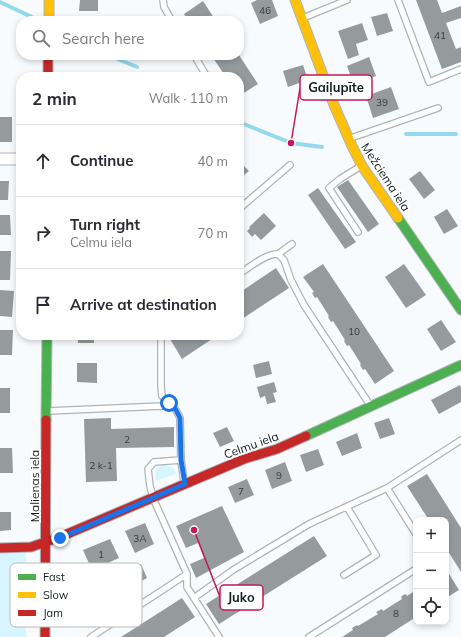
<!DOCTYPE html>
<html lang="en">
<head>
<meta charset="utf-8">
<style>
  :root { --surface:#fff; --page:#f2f2f3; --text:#2b2b33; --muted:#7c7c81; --line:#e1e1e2 }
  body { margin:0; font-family:Mulish,sans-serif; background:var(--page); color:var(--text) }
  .controls { position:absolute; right:12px; bottom:12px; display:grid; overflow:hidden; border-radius:8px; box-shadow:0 2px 6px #0003 }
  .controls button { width:36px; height:36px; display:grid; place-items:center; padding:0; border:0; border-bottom:1px solid var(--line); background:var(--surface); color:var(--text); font:20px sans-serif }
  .stop { position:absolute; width:12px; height:12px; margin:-9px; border:3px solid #1a73e8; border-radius:50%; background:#fff }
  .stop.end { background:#1a73e8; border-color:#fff; box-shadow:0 1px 4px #0008 }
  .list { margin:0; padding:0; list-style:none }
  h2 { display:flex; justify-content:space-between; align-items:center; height:52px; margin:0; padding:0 16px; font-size:17px }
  h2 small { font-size:13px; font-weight:400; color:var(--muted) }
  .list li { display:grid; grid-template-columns:26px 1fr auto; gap:12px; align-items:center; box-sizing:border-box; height:72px; padding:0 16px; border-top:1px solid var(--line) }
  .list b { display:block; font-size:15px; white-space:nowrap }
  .list p { margin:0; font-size:13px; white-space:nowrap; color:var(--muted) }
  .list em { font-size:13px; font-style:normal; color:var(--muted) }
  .icon { flex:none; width:22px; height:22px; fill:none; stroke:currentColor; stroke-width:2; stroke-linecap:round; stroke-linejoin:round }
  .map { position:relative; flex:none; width:461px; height:637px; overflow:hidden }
  .search { position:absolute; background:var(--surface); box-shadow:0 2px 6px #0003; left:16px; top:16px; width:228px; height:44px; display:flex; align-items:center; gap:10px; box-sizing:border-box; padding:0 14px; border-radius:16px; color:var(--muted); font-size:15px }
  .panel { position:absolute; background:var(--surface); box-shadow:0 2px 6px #0003; left:16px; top:72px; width:228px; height:268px; border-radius:16px }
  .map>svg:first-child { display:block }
</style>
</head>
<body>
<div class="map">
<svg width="461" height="637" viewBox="0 0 461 637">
  <rect width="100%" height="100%" fill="#f8fbfd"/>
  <!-- green -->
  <path fill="#d8f4fe" d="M 163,465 C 170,465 174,466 176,474 L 156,481 C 155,474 154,467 163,465 Z
    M 0,551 L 26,551 L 26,637 L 0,637 Z"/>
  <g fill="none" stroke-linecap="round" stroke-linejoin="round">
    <!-- stream -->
    <path stroke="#95d9ef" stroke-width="4" d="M 0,2 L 34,18
      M 108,55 L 137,67
      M 239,122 L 291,143 L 322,147
      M 406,134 L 456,134"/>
  </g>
  <!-- building -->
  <path fill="#959b9d" d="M 80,0 L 98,0 L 98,11 L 79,11 Z
    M 257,0 L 272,0 L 278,16 L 260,24 L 251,3 Z
    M 416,0 L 437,0 L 442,13 L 461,6 L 461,18 L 446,23 L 456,49 L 461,47 L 461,62 L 442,69 Z
    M 203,1 L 216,21 L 188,21 L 184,14 Z
    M 387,13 L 393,31 L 377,36 L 371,17 Z
    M 362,23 L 368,40 L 356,44 L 359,55 L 348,59 L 338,31 Z
    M 208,55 L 239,55 L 258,84 L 239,96 L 239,77 L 226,77 L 213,58 L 211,59 Z
    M 369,57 L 376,76 L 354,85 L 347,66 Z
    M 303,65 L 308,80 L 288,87 L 283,71 Z
    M 391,87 L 399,109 L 373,118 L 366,96 Z
    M 0,117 L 12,117 L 12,142 L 0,142 Z
    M 239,161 L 249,171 L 243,176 L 244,178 L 239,183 Z
    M 420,171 L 435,190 L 424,199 L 409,179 Z
    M 348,180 L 379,224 L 368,232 L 337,187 Z
    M 0,181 L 9,181 L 8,200 L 0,200 Z
    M 318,188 L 356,242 L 345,249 L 308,195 Z
    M 447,209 L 458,226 L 444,234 L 434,217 Z
    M 264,213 L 276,226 L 261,240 L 255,234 L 252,237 L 247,231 L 250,228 L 249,227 Z
    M 0,215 L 10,215 L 11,235 L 0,235 Z
    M 0,251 L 11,251 L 10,280 L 0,280 Z
    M 323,264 L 394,371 L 375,384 L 365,369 L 363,370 L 360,365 L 361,364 L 349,345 L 347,346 L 344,341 L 345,340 L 333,321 L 331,322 L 328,317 L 329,316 L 317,297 L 315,298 L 312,293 L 314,292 L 303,277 Z
    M 404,264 L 426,295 L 406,308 L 385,277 Z
    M 276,268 L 289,288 L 239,321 L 239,293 Z
    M 0,290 L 14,291 L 12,317 L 0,316 Z
    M 441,320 L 456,342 L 441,351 L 427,329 Z
    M 0,330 L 13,330 L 12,355 L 0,355 Z
    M 78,335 L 94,335 L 94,343 L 78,343 Z
    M 176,335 L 218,335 L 182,359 L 170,339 Z
    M 269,361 L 272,374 L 256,378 L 253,365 Z
    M 77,363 L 97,363 L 97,383 L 77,382 Z
    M 274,382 L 277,392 L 273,393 L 276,402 L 267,404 L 265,396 L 260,398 L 257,387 Z
    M 460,385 L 461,388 L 461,402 L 439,414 L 431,400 Z
    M 0,388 L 10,388 L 10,413 L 0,413 Z
    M 111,418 L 111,429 L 174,427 L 174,447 L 116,448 L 117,481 L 86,482 L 84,419 Z
    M 389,418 L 395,434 L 380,439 L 374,423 Z
    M 227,427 L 234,441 L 220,447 L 213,433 Z
    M 357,433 L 362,448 L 342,456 L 336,442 Z
    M 0,448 L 12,448 L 13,473 L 0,473 Z
    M 318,449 L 324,465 L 306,472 L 300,455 Z
    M 285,462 L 292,481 L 272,489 L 265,470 Z
    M 427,474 L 461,528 L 461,572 L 446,548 L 446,520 L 429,520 L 407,486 Z
    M 247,479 L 254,495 L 235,503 L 228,487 Z
    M 222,506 L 244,552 L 196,578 L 190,564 L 204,558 L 198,543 L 186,548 L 176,526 Z
    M 0,512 L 11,512 L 11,530 L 0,531 Z
    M 145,523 L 154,544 L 135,553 L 125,531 Z
    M 314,536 L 327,556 L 219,624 L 206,604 Z
    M 110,539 L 119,558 L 92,570 L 83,550 Z
    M 141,564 L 147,578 L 138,583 L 131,569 Z
    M 446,569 L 459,590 L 446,598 Z
    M 416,590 L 416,617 L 385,637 L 342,637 L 353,630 L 352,628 L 357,625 L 358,626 L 378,614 L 376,612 L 382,609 L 383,611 L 402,599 L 401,597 L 403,595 L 406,594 L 407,596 Z
    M 182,598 L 195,617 L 164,637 L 121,637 Z"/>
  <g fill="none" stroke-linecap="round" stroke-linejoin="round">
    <defs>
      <path id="lane" d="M 163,0 L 164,7 L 172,21
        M 398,0 L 429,82 L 461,69
        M 303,18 L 347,0
        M 194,55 L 207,77
        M 351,138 L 438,108
        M 239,209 L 290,165
        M 358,232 L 329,188 L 340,179 L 361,166
        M 278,254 L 292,244
        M 239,274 C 249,268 266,253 278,254 L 284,260 L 291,280 L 304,305 L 370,405
        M 161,335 L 161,386 L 162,396 L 176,410 L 180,418 L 181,460 L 184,482
        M 48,411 L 162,406 L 169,403
        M 181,460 L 154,462 L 148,469 L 150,486 L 153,498 L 187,574 L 187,587 L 194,598
        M 387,488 L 416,534
        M 344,575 L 376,555 L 347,507
        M 91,637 L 187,574
        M 219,637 L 194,598 L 233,570 L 309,524 L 387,488 L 461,440
        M 309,637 L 416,569"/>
      <path id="street" d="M 0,159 L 21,159"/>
      <path id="fast" d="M 398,218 L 461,310
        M 46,420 L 47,335
        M 306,436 L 461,365"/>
      <path id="slow" d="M 49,0 L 49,21
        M 295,0 L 334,105 L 352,146 L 362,166 L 398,218"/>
      <path id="jam" d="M 48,55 L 48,77
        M 0,548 L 31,547 L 60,537 L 244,459 L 277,449 L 306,436
        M 45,637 L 46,420"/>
    </defs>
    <!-- lane casing -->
    <use href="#lane" stroke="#aeb5b7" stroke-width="8"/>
    <!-- street casing -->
    <use href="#street" stroke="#aeb5b7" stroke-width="13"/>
    <!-- fast casing -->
    <use href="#fast" stroke="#aeb5b7" stroke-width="11"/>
    <!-- slow casing -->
    <use href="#slow" stroke="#aeb5b7" stroke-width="11"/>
    <!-- jam casing -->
    <use href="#jam" stroke="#aeb5b7" stroke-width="11"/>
    <!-- lane -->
    <use href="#lane" stroke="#fefeff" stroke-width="5.5"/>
    <!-- street -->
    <use href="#street" stroke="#fefeff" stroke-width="11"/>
    <!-- fast -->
    <use href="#fast" stroke="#4caf50" stroke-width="9"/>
    <!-- slow -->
    <use href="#slow" stroke="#ffc107" stroke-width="9"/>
    <!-- jam -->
    <use href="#jam" stroke="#c62828" stroke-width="9"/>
  </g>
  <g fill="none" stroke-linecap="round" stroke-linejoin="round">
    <!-- route -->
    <path stroke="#1a73e8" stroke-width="5" d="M 60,538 L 185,484 L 181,460 L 180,418 L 176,410 L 169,403"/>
  </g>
  <g text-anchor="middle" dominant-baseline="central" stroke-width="4" stroke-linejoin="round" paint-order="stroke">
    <!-- number labels -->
    <g font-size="10" fill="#343d40">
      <text x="265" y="10">46</text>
      <text x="440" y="35">41</text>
      <text x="382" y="102">39</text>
      <text x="354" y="331">10</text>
      <text x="127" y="439">2</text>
      <text x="101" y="465">2 k-1</text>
      <text x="279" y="475">9</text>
      <text x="241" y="491">7</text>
      <text x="140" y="538">3A</text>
      <text x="101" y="554">1</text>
      <text x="396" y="613">8</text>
    </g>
    <!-- street labels -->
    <g font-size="12" fill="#141e21" stroke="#fff">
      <text transform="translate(386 177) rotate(57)">Mežciema iela</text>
      <text transform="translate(251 445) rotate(-20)">Celmu iela</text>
      <text transform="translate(34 486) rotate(-90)">Malienas iela</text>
    </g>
  </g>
  <!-- legend -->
  <rect x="10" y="563" width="132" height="64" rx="6" fill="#fff" stroke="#b8bcbc" stroke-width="1"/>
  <rect x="18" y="574" width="18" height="6" fill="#4caf50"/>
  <rect x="18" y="592" width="18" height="6" fill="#ffc107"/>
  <rect x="18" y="610" width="18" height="6" fill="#c62828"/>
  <g font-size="11" fill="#141e21">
    <text x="43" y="581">Fast</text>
    <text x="43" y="599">Slow</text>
    <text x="43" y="617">Jam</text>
  </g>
  <!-- callouts -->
  <path fill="none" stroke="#c2185b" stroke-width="1.5" d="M291 143L300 88M194 530L220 597"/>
  <g fill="#c2185b" stroke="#fff" stroke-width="1.5">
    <circle cx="291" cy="143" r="4"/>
    <circle cx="194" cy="530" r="4"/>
  </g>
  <g fill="#fff" stroke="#c2185b" stroke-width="1.5">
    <rect x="300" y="75" width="72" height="25" rx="4"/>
    <rect x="220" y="585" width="43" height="25" rx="4"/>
  </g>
  <g font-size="13" text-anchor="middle" font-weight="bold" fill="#141e21">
    <text x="336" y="92">Gaiļupīte</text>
    <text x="241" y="602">Juko</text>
  </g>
</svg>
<div class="controls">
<button>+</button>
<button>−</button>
<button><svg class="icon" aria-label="locate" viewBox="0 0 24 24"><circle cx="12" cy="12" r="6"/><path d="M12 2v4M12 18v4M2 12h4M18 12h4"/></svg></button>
</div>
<div class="stop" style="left:169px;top:403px"></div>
<div class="stop end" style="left:60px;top:538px"></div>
<div class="search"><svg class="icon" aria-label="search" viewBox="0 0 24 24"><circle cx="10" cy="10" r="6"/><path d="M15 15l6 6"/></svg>Search here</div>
<section class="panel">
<h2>2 min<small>Walk · 110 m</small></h2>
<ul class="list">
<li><svg class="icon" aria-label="ahead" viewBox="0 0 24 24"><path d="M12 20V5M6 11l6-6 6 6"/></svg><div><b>Continue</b></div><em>40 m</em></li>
<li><svg class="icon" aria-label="right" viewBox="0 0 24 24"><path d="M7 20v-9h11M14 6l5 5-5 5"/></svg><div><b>Turn right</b><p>Celmu iela</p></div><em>70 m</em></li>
<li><svg class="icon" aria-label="arrive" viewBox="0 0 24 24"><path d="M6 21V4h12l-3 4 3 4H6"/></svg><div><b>Arrive at destination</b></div></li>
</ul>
</section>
</div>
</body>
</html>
